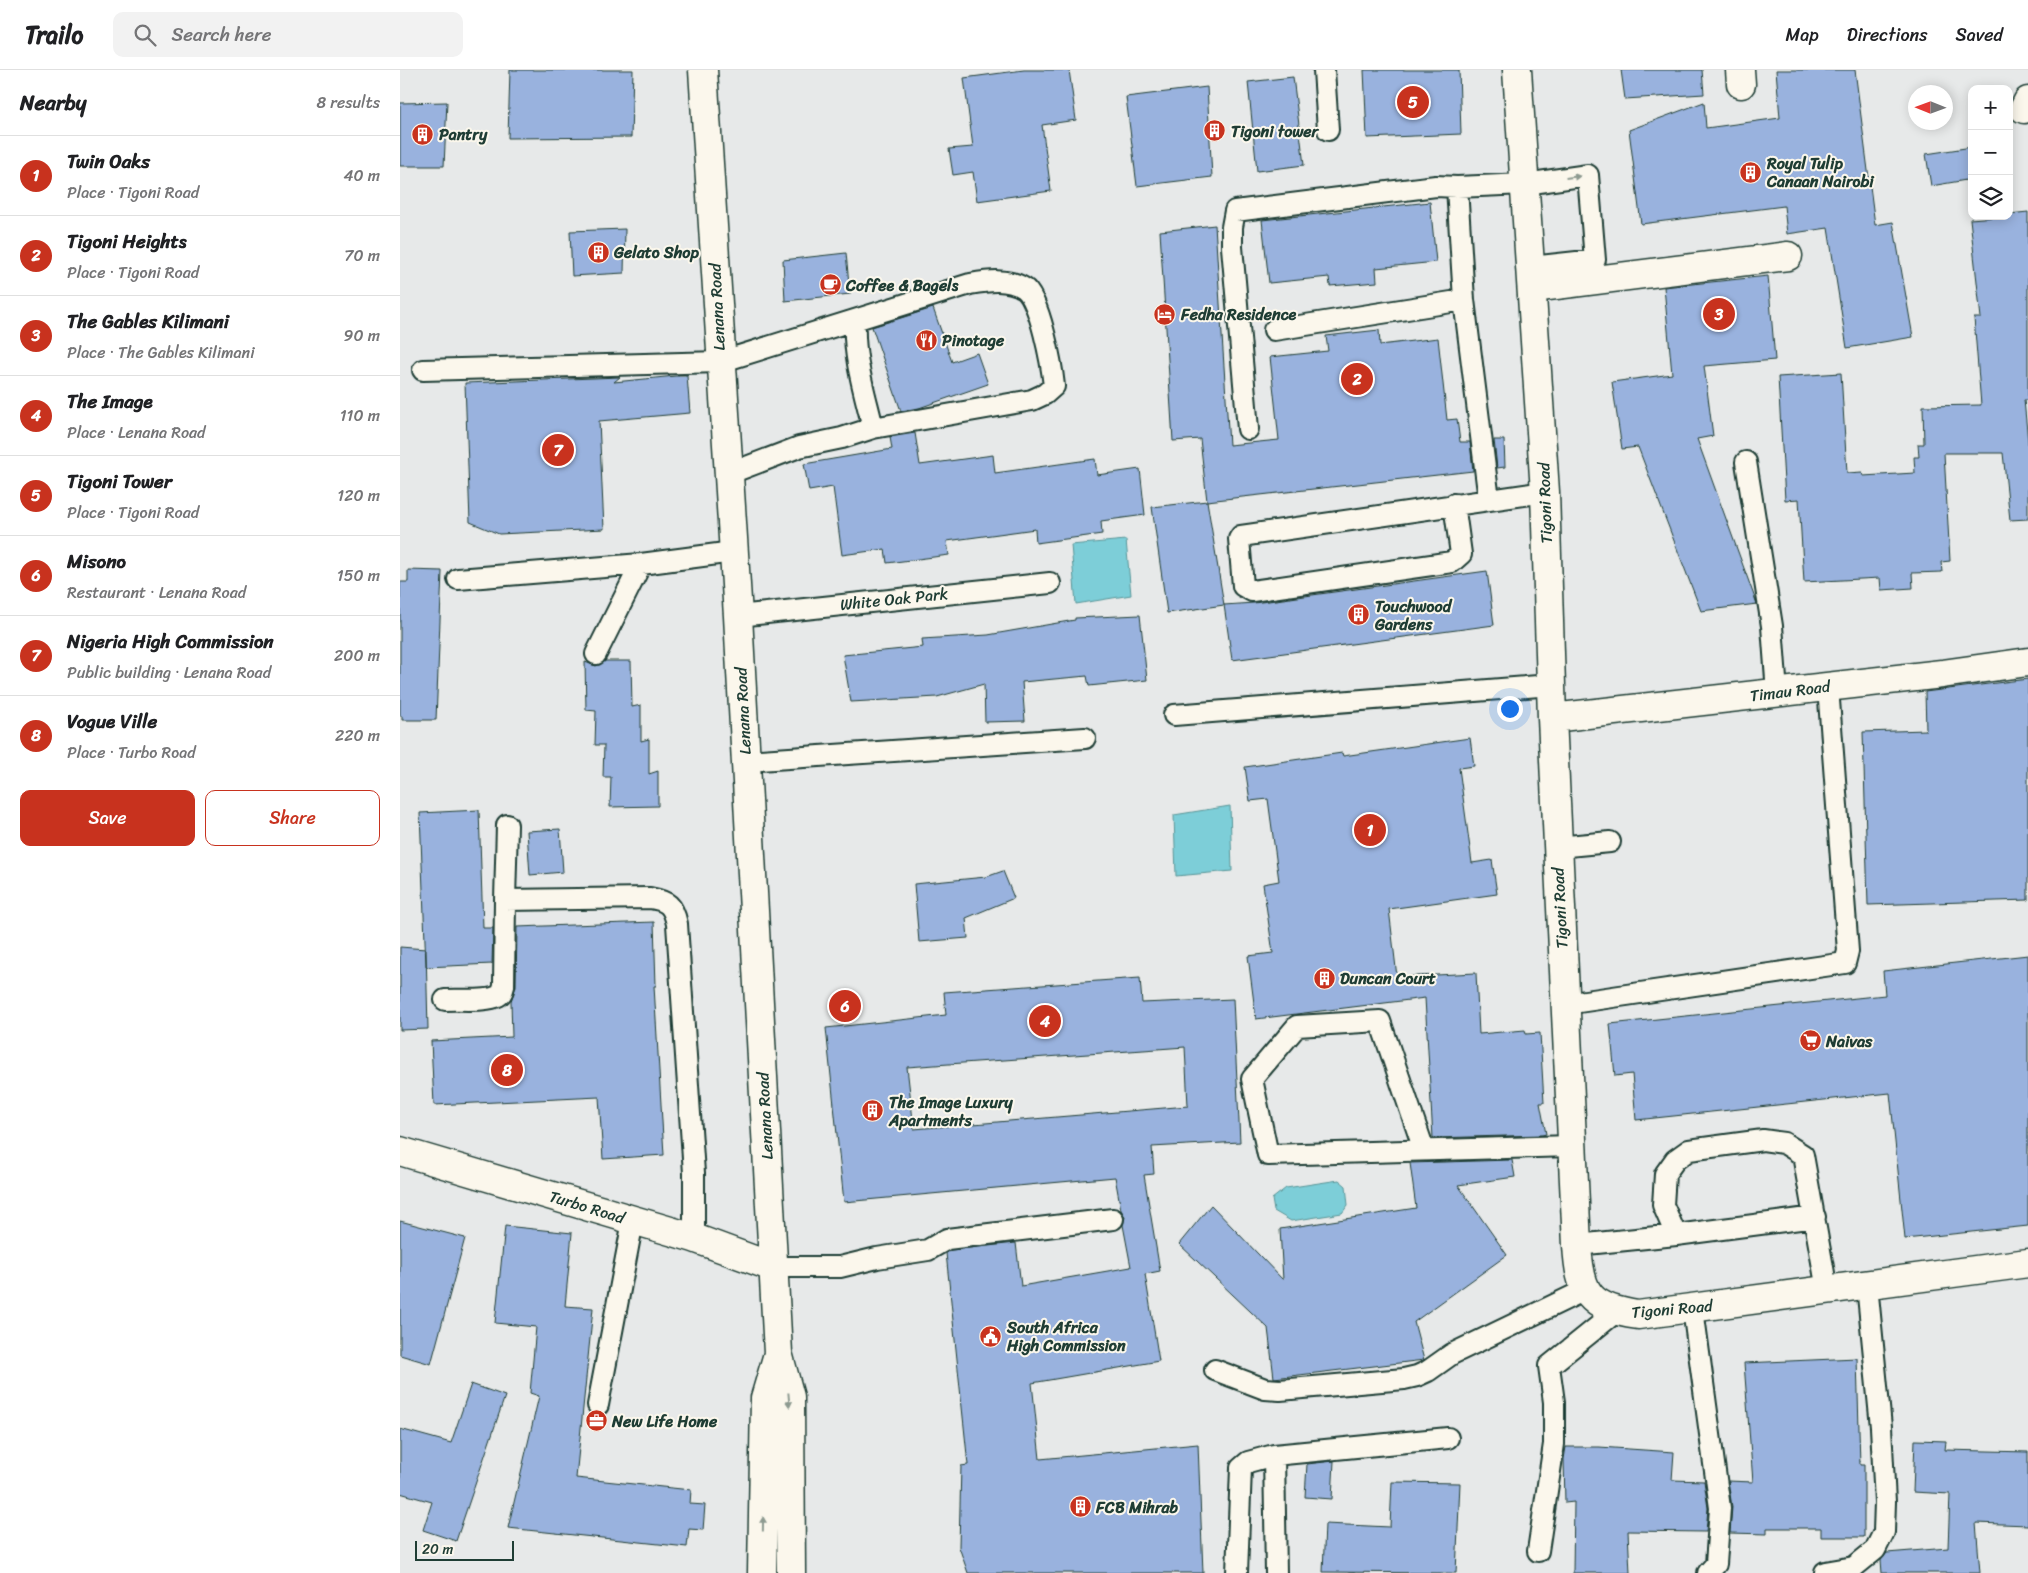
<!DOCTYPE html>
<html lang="en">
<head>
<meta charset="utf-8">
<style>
  :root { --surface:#fff; --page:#f2f2f2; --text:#202124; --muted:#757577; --line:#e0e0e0; --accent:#c8321e }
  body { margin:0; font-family:Sriracha,sans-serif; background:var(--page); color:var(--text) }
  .controls { position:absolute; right:15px; top:15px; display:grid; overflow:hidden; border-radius:10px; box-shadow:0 2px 12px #0003 }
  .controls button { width:45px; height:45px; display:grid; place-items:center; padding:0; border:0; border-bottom:1px solid var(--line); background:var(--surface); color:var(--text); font:25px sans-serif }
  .compass { position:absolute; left:1508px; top:15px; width:45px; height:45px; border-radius:50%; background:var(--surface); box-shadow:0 2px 12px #0003; rotate:271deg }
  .scale { position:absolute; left:15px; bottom:12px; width:99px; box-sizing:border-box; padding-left:5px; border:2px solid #1f3d34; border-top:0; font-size:14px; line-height:18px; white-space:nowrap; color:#1f3d34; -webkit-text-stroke:4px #fbf7ec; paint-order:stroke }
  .you { position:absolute; left:1109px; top:638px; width:18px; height:18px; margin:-12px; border:4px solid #fff; border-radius:50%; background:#1a73e8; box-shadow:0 0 0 8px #1a73e833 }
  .badge { display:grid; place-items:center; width:32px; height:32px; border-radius:50%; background:var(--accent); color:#fff; font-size:16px; font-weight:700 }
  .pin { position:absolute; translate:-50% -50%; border:2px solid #fff; box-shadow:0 1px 5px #0006 }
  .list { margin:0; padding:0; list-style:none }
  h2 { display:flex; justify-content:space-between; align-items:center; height:65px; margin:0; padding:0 20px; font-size:21px }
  h2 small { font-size:16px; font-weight:400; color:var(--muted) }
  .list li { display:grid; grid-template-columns:32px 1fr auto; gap:15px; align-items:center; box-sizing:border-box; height:80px; padding:0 20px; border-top:1px solid var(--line) }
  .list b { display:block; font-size:19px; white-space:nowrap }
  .list p { margin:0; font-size:16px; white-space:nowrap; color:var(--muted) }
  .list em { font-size:16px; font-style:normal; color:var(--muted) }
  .actions { display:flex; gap:10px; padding:15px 20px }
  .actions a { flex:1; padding:11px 0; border:1px solid var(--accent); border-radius:10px; text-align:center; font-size:18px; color:var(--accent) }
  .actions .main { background:var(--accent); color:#fff }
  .icon { flex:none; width:28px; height:28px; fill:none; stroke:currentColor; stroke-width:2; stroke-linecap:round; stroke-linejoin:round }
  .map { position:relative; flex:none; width:1628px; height:1503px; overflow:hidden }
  header { display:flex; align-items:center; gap:30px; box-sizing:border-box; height:70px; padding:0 25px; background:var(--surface); border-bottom:1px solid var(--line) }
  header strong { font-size:24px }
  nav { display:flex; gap:28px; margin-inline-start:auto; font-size:18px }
  .search { width:350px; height:45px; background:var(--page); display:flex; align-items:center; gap:12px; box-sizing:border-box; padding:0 18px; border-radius:10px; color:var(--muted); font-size:19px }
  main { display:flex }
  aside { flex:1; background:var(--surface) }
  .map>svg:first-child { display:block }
</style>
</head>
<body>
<header>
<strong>Trailo</strong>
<div class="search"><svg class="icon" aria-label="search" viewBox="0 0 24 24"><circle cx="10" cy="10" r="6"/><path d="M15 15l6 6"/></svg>Search here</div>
<nav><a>Map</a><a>Directions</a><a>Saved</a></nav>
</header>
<main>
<aside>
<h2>Nearby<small>8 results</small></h2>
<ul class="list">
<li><span class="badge">1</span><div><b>Twin Oaks</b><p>Place · Tigoni Road</p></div><em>40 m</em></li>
<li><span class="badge">2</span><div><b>Tigoni Heights</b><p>Place · Tigoni Road</p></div><em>70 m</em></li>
<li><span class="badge">3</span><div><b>The Gables Kilimani</b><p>Place · The Gables Kilimani</p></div><em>90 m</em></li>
<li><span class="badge">4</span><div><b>The Image</b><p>Place · Lenana Road</p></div><em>110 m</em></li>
<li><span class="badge">5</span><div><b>Tigoni Tower</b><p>Place · Tigoni Road</p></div><em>120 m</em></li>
<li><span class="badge">6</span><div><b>Misono</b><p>Restaurant · Lenana Road</p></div><em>150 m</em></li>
<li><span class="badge">7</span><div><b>Nigeria High Commission</b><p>Public building · Lenana Road</p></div><em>200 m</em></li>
<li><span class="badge">8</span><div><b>Vogue Ville</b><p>Place · Turbo Road</p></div><em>220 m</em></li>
</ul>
<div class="actions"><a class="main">Save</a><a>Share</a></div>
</aside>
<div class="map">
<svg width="1628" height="1503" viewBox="0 0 1628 1503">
  <rect width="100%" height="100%" fill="#e7e9e9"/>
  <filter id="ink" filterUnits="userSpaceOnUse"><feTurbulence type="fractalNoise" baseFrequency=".02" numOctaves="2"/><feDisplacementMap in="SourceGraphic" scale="10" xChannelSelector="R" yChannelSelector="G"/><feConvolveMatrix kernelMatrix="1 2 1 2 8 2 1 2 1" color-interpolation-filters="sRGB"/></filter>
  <g filter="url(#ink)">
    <!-- water -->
    <path fill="#7dced8" stroke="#579496" d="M 726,470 L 731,525 L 676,534 L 671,475 Z
      M 830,736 L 832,801 L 776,806 L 774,745 Z
      M 939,1110 L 946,1116 L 948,1135 L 942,1143 L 891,1151 L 874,1141 L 872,1129 L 886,1118 Z"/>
    <!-- building -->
    <path fill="#99b2de" stroke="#1f3d34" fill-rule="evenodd" d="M 110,0 L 233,0 L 231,67 L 108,68 Z
      M 624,0 L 669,0 L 676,50 L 642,55 L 651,121 L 577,131 L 573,102 L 553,105 L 549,79 L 573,77 L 564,8 Z
      M 964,0 L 1059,0 L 1061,64 L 967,68 Z
      M 1221,0 L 1302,0 L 1304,24 L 1225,29 Z
      M 1376,0 L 1455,0 L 1475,155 L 1493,152 L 1513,267 L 1447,278 L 1428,158 L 1387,164 L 1384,136 L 1241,154 L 1229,60 L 1304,32 L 1306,58 L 1380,48 Z
      M 893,7 L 904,95 L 857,101 L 848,12 Z
      M 807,17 L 812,107 L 737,116 L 726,27 Z
      M 47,32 L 44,96 L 0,96 L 0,33 Z
      M 1572,77 L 1572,109 L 1531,116 L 1526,84 Z
      M 1030,132 L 1036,192 L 976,198 L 977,212 L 930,216 L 929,207 L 869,213 L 862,150 Z
      M 1628,142 L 1628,330 L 1624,330 L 1628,372 L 1628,449 L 1610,450 L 1603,383 L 1544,383 L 1550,491 L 1541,492 L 1542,502 L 1512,503 L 1513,518 L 1481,520 L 1480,508 L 1404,512 L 1399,429 L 1385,430 L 1378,307 L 1441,303 L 1447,403 L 1462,402 L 1463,406 L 1515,403 L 1514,387 L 1519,387 L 1518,374 L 1524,374 L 1523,336 L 1581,335 L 1574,248 L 1581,248 L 1570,149 L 1609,146 L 1609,144 Z
      M 815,155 L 829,375 L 879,370 L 870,287 L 928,281 L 926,266 L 979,260 L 980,275 L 1038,268 L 1047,350 L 1057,349 L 1060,372 L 1070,372 L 1073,401 L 807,431 L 800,369 L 773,371 L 760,161 Z
      M 225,159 L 224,203 L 172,206 L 170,161 Z
      M 446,183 L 450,224 L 385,231 L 383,190 Z
      M 1368,206 L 1375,290 L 1304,296 L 1313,366 L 1297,369 L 1357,534 L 1301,541 L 1238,377 L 1222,379 L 1212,312 L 1272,304 L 1264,217 Z
      M 533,238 L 552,292 L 577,283 L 588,314 L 519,338 L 501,341 L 472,257 Z
      M 276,306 L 287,306 L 290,343 L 199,351 L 204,459 L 99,464 L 70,452 L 65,313 L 220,307 L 214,312 Z
      M 515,363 L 520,395 L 593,385 L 595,403 L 695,389 L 697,405 L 740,399 L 745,445 L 701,451 L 702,464 L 636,473 L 635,459 L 547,471 L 549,485 L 487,493 L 485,479 L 442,485 L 433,417 L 409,421 L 404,394 L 492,379 L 490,367 Z
      M 1094,370 L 1104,370 L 1105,397 L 1097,398 Z
      M 807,431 L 824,535 L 767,543 L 752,437 Z
      M 8,500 L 42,501 L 36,650 L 2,650 L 2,646 L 0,646 L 0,512 L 8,512 Z
      M 1087,501 L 1094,555 L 832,590 L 824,535 L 854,533 Z
      M 740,545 L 747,610 L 689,616 L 687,606 L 622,612 L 625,651 L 585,652 L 584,614 L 537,627 L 451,632 L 443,585 L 523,577 L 522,569 L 588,565 L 675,550 L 675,548 Z
      M 205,591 L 231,591 L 232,637 L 241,635 L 241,671 L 249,669 L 249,704 L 258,701 L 258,736 L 210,737 L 211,707 L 203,707 L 204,675 L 195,675 L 196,641 L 186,640 L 185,592 L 196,596 Z
      M 1628,609 L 1628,830 L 1468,835 L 1463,662 L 1526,660 L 1525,622 Z
      M 1070,668 L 1074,696 L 1059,698 L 1072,793 L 1092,790 L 1097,824 L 989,839 L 997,907 L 1076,903 L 1079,964 L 1125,960 L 1126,964 L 1140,963 L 1144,1033 L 1140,1033 L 1146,1064 L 1142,1065 L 1033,1068 L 1025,928 L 856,949 L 848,886 L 873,883 L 863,814 L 879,811 L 868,729 L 850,731 L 845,697 L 942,683 L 943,686 Z
      M 79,740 L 83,858 L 93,858 L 92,894 L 26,897 L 20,743 Z
      M 160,759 L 163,802 L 130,805 L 127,761 Z
      M 603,801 L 614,828 L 566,848 L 568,868 L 519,872 L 514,814 L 586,807 Z
      M 254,852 L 256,916 L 254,916 L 264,1085 L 203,1089 L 199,1027 L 34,1035 L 31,971 L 112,967 L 111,931 L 116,916 L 117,857 Z
      M 0,877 L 26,879 L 28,959 L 0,960 Z
      M 1628,885 L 1628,1156 L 1505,1169 L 1490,1023 L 1236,1050 L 1232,1004 L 1215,1006 L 1210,954 L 1485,925 L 1483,901 Z
      M 740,908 L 742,933 L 833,929 L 840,1072 L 752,1077 L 754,1104 L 744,1105 L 760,1201 L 745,1204 L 759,1291 L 632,1313 L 640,1389 L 798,1374 L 803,1503 L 568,1503 L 559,1477 L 561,1396 L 568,1395 L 546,1183 L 551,1180 L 616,1173 L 621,1216 L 731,1197 L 723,1155 L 725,1147 L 721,1140 L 715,1107 L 444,1132 L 426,958 L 546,945 L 544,922 ZM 785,977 L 788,1036 L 514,1059 L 507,997 Z
      M 1112,1090 L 1115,1107 L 1058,1115 L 1107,1185 L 1014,1252 L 1024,1290 L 874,1308 L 868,1258 L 779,1174 L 811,1135 L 883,1210 L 880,1159 L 1016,1138 L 1010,1093 Z
      M 0,1151 L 65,1168 L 31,1294 L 0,1285 Z
      M 105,1156 L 172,1163 L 165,1236 L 193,1238 L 176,1408 L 291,1420 L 290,1434 L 305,1435 L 303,1460 L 289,1459 L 287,1477 L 108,1458 L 139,1326 L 130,1323 L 136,1257 L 95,1253 Z
      M 1457,1288 L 1460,1395 L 1464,1395 L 1464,1467 L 1421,1467 L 1421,1458 L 1367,1458 L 1367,1464 L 1330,1463 L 1332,1437 L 1328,1411 L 1353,1412 L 1344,1293 Z
      M 71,1314 L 105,1326 L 56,1471 L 23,1460 L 32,1432 L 0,1423 L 0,1359 L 51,1373 Z
      M 1515,1370 L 1546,1371 L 1545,1380 L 1628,1382 L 1628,1455 L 1576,1453 L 1580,1503 L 1482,1503 L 1481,1490 L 1487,1483 L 1548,1478 L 1550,1424 L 1513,1422 Z
      M 1166,1377 L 1199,1377 L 1274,1382 L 1272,1410 L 1304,1411 L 1308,1438 L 1306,1462 L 1228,1461 L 1230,1503 L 1173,1503 L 1174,1432 L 1165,1433 L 1164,1389 Z
      M 934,1391 L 932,1429 L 905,1427 L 907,1394 Z
      M 992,1412 L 1060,1413 L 1056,1503 L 923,1502 L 925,1454 L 990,1457 Z"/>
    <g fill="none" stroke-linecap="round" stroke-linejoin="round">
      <defs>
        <path id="service" d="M 924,0 L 928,60
          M 1057,117 L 1125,114 L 1188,105 L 1195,190 L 1131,197
          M 874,260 L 1064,230
          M 23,300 L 320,292 L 570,214 C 588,211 607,208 624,218 C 640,228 652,297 654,316 L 645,324 L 632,330 L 473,358
          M 848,359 L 832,177 L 832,157 L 835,141 L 1036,116 L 1057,117 L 1064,230 L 1089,430
          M 1346,392 L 1372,556 L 1377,623
          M 328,404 L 399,377 L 442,368 L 473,358 C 465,323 453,288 455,251
          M 1054,434 L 1061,484 L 1052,492 L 852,521 L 843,516 L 839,469 L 841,466 L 1145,422
          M 58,509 L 241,494 L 333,482
          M 338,546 L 650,513
          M 196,584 L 241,494
          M 774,645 L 1151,615
          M 346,691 L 685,668
          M 1157,777 L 1210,772
          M 105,830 L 107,755
          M 45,930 C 59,929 87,932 98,926 C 102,924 103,920 104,916 L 105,830 L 250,828 C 268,831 273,835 277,854 L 294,1103 L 294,1168
          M 1165,934 L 1445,893 L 1448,881 L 1428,617
          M 1024,1080 L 980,951 L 897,956 L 852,1009 L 868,1085 L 1172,1076
          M 1276,1165 L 1263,1135 L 1265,1104 L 1275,1090 L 1289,1080 L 1363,1070 L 1384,1073 L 1403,1085 L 1427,1220
          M 1177,1175 L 1276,1165 L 1415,1147
          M 373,1197 L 440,1197 L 477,1188 L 528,1180 L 547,1169 L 713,1149
          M 1293,1239 L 1320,1438 L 1316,1494 L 1308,1503
          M 815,1300 L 865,1319 L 880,1320 L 1004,1309 L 1017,1306 L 1028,1301 L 1052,1284 L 1185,1220
          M 198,1335 L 233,1151
          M 874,1385 L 1048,1368
          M 1138,1481 L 1154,1374 L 1154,1332 L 1149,1296 L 1216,1242
          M 1425,1502 L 1454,1497 L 1475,1480 L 1484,1462 L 1485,1432 L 1481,1357 L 1467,1215
          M 837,1503 L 841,1398 L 848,1392 L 874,1385 L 876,1503"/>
        <path id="minor" d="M 1117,0 L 1145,422 L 1152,648 L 1177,1175 C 1180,1223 1188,1238 1238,1245 L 1628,1193
          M 1340,0 L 1341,14
          M 1624,39 L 1628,31
          M 1132,218 L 1388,186
          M 1152,648 L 1542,604 L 1628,592
          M 0,1081 L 294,1168 L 373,1197"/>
        <path id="tertiary" d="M 303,0 L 338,546 L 378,1283 L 390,1327 L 391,1503
          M 362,1503 L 365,1328 L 378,1284"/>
      </defs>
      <!-- service casing -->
      <use href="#service" stroke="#1f3d34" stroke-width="24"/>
      <!-- minor casing -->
      <use href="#minor" stroke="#1f3d34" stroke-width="31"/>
      <!-- tertiary casing -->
      <use href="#tertiary" stroke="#1f3d34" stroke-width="31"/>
      <!-- service -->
      <use href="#service" stroke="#fbf7ec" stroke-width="20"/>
      <!-- minor -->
      <use href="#minor" stroke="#fbf7ec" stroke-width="28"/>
      <!-- tertiary -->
      <use href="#tertiary" stroke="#fbf7ec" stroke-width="28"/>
    </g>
    <!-- one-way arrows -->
    <defs><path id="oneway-solid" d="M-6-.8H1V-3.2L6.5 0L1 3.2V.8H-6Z" transform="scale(1.25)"/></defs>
    <g fill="#8d9a90">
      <use href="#oneway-solid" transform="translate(1173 107) rotate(-7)"/>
      <use href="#oneway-solid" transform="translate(389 1330) rotate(85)"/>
      <use href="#oneway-solid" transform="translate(363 1454) rotate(-89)"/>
    </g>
  </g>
  <!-- icons -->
  <defs>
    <symbol id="building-disc" viewBox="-11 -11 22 22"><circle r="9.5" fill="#c8321e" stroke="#fbf7ec"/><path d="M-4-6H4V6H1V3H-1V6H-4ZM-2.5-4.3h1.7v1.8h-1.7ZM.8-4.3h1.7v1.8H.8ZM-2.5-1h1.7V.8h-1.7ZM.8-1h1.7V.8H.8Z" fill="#fff"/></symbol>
    <symbol id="cafe-disc" viewBox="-11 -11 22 22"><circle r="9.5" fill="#c8321e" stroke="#fbf7ec"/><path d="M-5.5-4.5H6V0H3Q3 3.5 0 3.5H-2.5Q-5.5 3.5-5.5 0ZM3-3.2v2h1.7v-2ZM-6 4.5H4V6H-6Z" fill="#fff"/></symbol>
    <symbol id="hotel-disc" viewBox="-11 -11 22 22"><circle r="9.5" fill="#c8321e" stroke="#fbf7ec"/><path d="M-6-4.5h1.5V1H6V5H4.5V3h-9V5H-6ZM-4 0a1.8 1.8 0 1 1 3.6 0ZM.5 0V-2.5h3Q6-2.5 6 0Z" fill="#fff"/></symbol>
    <symbol id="restaurant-disc" viewBox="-11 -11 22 22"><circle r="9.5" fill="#c8321e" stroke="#fbf7ec"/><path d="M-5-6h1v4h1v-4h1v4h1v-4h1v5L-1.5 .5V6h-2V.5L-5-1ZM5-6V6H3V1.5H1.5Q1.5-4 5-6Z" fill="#fff"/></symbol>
    <symbol id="supermarket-disc" viewBox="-11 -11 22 22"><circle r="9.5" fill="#c8321e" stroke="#fbf7ec"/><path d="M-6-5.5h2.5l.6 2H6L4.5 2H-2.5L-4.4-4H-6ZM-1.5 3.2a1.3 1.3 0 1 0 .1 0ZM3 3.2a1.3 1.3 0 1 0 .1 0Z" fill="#fff"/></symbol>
    <symbol id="civic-disc" viewBox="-11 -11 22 22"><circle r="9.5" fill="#c8321e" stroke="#fbf7ec"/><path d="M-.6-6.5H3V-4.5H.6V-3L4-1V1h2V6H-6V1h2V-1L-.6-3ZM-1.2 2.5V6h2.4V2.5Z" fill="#fff"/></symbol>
    <symbol id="office-disc" viewBox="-11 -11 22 22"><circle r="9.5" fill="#c8321e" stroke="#fbf7ec"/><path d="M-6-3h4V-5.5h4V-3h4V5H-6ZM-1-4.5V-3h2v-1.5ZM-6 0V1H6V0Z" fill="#fff"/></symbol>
  </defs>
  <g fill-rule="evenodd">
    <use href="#building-disc" x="802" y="48" width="25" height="25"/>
    <use href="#building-disc" x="10" y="52" width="25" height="25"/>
    <use href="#building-disc" x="1338" y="90" width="25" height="25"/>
    <use href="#building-disc" x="186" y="170" width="25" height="25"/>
    <use href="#cafe-disc" x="418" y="202" width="25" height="25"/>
    <use href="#hotel-disc" x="752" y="232" width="25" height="25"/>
    <use href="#restaurant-disc" x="514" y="258" width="25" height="25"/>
    <use href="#building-disc" x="946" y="532" width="25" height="25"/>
    <use href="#building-disc" x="912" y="896" width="25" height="25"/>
    <use href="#supermarket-disc" x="1398" y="958" width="25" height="25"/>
    <use href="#building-disc" x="460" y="1028" width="25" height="25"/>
    <use href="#civic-disc" x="578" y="1254" width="25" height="25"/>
    <use href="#office-disc" x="184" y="1338" width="25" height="25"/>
    <use href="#building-disc" x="668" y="1424" width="25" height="25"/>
  </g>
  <g text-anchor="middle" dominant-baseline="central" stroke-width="4" stroke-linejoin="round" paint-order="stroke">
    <!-- poi labels -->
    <g font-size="16" font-weight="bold" fill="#1f3d34" stroke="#fbf7ec" text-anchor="start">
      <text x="831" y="61">Tigoni tower</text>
      <text x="39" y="64">Pantry</text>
      <text x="1367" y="93">Royal Tulip<tspan x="1367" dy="18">Canaan Nairobi</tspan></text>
      <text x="214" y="182">Gelato Shop</text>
      <text x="446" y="215">Coffee &amp; Bagels</text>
      <text x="781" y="244">Fedha Residence</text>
      <text x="542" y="270">Pinotage</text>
      <text x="975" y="536">Touchwood<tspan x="975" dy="18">Gardens</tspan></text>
      <text x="940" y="908">Duncan Court</text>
      <text x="1426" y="971">Naivas</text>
      <text x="489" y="1032">The Image Luxury<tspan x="489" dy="18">Apartments</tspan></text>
      <text x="607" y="1257">South Africa<tspan x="607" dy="18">High Commission</tspan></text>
      <text x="212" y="1351">New Life Home</text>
      <text x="696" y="1437">FCB Mihrab</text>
    </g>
    <!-- street labels -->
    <g font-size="16" fill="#1f3d34" stroke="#fbf7ec">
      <text transform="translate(317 237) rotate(-93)">Lenana Road</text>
      <text transform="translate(1145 433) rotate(-92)">Tigoni Road</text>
      <text transform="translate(494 529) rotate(-6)">White Oak Park</text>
      <text transform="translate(1390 621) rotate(-7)">Timau Road</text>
      <text transform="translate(343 641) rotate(-93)">Lenana Road</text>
      <text transform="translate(1160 838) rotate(-93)">Tigoni Road</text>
      <text transform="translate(365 1046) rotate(-93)">Lenana Road</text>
      <text transform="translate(187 1137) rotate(17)">Turbo Road</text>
      <text transform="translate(1272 1239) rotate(-5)">Tigoni Road</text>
    </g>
  </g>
</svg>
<div class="controls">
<button>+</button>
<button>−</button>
<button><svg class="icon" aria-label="layers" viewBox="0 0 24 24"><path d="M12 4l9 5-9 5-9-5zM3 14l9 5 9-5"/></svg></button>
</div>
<svg class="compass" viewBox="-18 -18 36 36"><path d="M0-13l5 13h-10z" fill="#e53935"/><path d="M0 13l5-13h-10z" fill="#757577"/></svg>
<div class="scale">20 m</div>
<div class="you"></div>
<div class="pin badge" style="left:970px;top:760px">1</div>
<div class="pin badge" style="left:957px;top:309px">2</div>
<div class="pin badge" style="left:1319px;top:244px">3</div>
<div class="pin badge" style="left:645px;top:951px">4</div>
<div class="pin badge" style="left:1013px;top:32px">5</div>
<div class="pin badge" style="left:445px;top:936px">6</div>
<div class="pin badge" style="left:158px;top:380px">7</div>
<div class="pin badge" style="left:107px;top:1000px">8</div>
</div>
</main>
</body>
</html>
